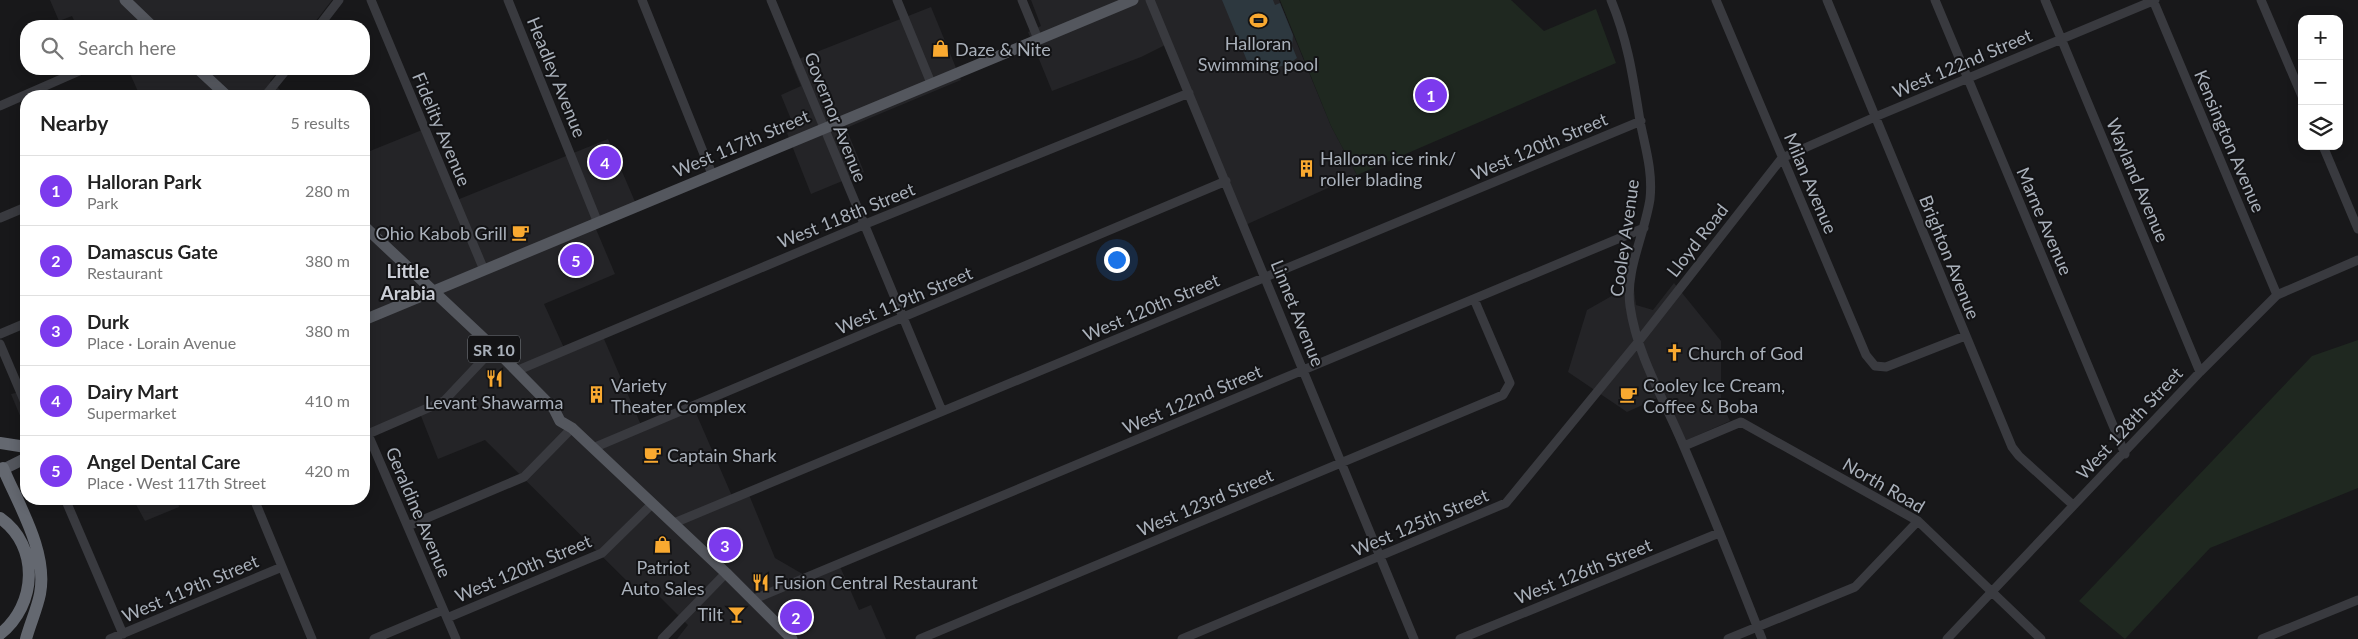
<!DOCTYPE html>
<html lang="en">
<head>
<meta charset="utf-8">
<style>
  :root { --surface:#fff; --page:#f6f6f6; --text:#222; --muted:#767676; --line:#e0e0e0; --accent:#7c3aed }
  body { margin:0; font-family:Lato,sans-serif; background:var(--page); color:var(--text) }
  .controls { position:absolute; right:15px; top:15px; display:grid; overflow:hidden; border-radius:10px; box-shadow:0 2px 12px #0003 }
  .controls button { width:45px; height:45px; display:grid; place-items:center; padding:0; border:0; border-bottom:1px solid var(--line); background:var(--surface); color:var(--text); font:25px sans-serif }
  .you { position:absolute; left:1116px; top:259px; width:18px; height:18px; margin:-12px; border:4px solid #fff; border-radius:50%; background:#1a73e8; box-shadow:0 0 0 8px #1a73e833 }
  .badge { display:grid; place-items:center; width:32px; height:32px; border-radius:50%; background:var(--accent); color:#fff; font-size:16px; font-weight:700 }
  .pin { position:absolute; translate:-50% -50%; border:2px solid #fff; box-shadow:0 1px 5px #0006 }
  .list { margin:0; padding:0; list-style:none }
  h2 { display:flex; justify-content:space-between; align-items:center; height:65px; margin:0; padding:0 20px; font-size:21px }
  h2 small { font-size:16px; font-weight:400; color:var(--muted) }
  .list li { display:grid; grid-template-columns:32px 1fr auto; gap:15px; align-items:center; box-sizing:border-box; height:70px; padding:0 20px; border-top:1px solid var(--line) }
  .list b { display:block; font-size:19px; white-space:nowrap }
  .list p { margin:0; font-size:16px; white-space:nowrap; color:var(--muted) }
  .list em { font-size:16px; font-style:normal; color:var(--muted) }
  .icon { flex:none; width:28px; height:28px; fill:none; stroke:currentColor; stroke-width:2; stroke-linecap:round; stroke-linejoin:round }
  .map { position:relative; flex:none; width:2358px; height:639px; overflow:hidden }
  .search { position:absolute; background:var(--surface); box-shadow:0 2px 12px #0003; left:20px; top:20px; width:350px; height:55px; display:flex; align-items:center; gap:12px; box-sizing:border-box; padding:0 18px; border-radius:20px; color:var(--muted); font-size:19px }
  .panel { position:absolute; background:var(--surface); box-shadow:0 2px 12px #0003; left:20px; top:90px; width:350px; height:415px; border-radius:20px }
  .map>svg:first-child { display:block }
</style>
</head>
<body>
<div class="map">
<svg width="2358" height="639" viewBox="0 0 2358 639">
  <rect width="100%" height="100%" fill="#18181a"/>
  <!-- built -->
  <path fill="#242427" d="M 50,0 L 332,0 L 312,26 L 77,26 L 72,16 L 59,21 Z
    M 1031,0 L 1279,0 L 1331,126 L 1357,175 L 1241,227 L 1165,45 L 1141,57 L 1052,91 L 1028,32 L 1041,26 Z
    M 931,7 L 961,80 L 846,128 L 864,172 L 811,194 L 787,133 L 795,129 L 781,95 L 801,86 L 791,62 Z
    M 128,69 L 280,69 L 270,81 L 287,96 L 140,96 Z
    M 422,130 L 452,202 L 608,139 L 636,204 L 593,222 L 615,274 L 544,304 L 564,348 L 601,332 L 641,425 L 692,404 L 732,496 L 747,490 L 775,558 L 806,576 L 838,562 L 859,610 L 871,605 L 886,639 L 677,639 L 688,625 L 650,587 L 642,596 L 485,440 L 438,459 L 419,411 L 369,432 L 364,419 L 364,136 L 370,151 Z
    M 1674,283 L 1721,341 L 1721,402 L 1730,421 L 1678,444 L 1658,398 L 1627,412 L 1568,372 L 1587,310 L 1617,293 L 1634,290 L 1636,305 L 1653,310 Z
    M 26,391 L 26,430 L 11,394 Z
    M 133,499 L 177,499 L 179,507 L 145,521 Z"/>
  <!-- green -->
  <path fill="#1f2820" d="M 1280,0 L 1511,0 L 1544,31 L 1596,9 L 1616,63 L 1357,175 L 1331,126 Z
    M 2358,340 L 2358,488 L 2210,548 L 2125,639 L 2079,601 L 2312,356 Z"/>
  <!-- water -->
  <path fill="#2d383f" d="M 1222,0 L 1273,0 L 1275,5 L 1280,3 L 1293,35 L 1292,46 L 1297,58 L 1287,65 L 1268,69 L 1265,62 L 1250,68 Z"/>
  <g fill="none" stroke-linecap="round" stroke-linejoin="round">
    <!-- minor -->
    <path stroke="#393a3f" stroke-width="9" d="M 371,0 L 484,270
      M 508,0 L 598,223
      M 642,0 L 712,174
      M 771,0 L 942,411
      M 897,0 L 931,83
      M 1022,0 L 1038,39
      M 1150,0 L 1414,639
      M 1611,0 C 1628,41 1633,77 1640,121 C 1645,147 1653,171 1650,199 C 1645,233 1625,271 1630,306 C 1637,356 1665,401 1684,447 C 1711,510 1737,575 1762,639
      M 1716,0 L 1866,355 L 1875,366 L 1886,367 L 1965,336
      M 1827,0 L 2012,447 L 2019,456 L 2073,505
      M 1935,0 L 2125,454
      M 2045,0 L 2200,372
      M 2153,0 L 2277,295
      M 2261,0 L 2302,96
      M 319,26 L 339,0
      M 265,96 L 287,69
      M 0,106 L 84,69
      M 2323,146 L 2358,229
      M 0,218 L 26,207
      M 0,334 L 26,323
      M 0,344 L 26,405
      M 516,371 L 863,225 L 1189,93
      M 364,425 L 456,639
      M 368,434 L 444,401 L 494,348
      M 1684,446 L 1741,422 L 1918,521 L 2041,639
      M 593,448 L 1226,181
      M 63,499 L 66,501 L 123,634
      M 254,499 L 312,639
      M 674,523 L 1641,121
      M 408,526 L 524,477 L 572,428
      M 752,600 L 1644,228
      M 447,618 L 602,553 L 652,504
      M 110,639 L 282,567
      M 374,639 L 443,610
      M 662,639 L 726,573
      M 920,639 L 1503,395 L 1510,383 L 1474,299
      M 1182,639 L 1506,503 L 1638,342 L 1782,158 L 1875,117 L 2155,0
      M 1460,639 L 1719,533
      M 1728,639 L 1855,587 L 1918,521
      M 1947,639 L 2200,372 L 2277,295 L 2358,260
      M 2262,639 L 2358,600"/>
    <!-- major -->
    <path stroke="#54575e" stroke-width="11" d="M 125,0 L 152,26
      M 198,69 L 227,96
      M 364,226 L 494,348 L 554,409 L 560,421 L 572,428 L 726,573 L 792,639
      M 364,320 L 1133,0
      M 0,471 L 26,458"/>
    <!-- highway -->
    <path stroke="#646870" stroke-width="12" d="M 0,443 L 26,447
      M 3,468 C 19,506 48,552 40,594 C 37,609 30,624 26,639
      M 0,518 C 40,546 37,605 0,634"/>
  </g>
  <!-- icons -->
  <defs>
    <symbol id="stadium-bare" viewBox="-9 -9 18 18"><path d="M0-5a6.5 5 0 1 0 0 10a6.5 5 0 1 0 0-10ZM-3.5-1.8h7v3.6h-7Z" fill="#f9a930" stroke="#131315" stroke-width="2.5" paint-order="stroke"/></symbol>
    <symbol id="shop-bare" viewBox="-9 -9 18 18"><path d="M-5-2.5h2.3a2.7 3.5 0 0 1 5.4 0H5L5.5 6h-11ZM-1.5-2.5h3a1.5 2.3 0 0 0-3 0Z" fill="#f9a930" stroke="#131315" stroke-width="2.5" paint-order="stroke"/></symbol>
    <symbol id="building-bare" viewBox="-9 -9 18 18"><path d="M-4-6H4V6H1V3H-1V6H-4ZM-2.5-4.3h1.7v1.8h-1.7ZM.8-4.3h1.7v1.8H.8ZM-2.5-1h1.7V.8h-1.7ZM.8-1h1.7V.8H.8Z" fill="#f9a930" stroke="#131315" stroke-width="2.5" paint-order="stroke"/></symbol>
    <symbol id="cafe-bare" viewBox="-9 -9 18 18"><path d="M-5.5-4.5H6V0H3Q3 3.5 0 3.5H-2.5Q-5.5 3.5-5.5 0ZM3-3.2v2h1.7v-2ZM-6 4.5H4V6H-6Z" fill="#f9a930" stroke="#131315" stroke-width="2.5" paint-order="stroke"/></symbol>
    <symbol id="church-bare" viewBox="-9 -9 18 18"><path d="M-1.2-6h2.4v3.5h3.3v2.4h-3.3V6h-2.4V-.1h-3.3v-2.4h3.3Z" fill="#f9a930" stroke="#131315" stroke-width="2.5" paint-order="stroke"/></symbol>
    <symbol id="restaurant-bare" viewBox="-9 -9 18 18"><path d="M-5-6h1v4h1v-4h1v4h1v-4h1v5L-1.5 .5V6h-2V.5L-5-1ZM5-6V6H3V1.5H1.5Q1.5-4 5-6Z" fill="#f9a930" stroke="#131315" stroke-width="2.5" paint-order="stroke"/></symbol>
    <symbol id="bar-bare" viewBox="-9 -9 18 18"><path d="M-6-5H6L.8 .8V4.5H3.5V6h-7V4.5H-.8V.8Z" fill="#f9a930" stroke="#131315" stroke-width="2.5" paint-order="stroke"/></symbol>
  </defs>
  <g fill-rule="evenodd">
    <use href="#stadium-bare" x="1246" y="8" width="25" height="25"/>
    <use href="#shop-bare" x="928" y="36" width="25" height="25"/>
    <use href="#building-bare" x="1294" y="156" width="25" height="25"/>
    <use href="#cafe-bare" x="508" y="220" width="25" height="25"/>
    <use href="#church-bare" x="1662" y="340" width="25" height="25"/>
    <use href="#restaurant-bare" x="482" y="366" width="25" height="25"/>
    <use href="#building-bare" x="584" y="382" width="25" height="25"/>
    <use href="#cafe-bare" x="1616" y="382" width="25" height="25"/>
    <use href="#cafe-bare" x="640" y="442" width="25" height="25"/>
    <use href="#shop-bare" x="650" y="532" width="25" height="25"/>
    <use href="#restaurant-bare" x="748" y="570" width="25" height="25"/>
    <use href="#bar-bare" x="724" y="602" width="25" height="25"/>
  </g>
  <g text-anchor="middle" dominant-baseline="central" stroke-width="4" stroke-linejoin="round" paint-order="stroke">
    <!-- shield labels -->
    <rect fill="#131315" stroke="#7c8188" stroke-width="1" x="468" y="335.5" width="52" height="27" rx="4"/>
    <g font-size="16" font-weight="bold" fill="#a9b0ba">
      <text x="494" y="349">SR 10</text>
    </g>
    <!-- poi labels -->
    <g font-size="18" fill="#a9b0ba" stroke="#131315" text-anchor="start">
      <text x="1258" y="43" text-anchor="middle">Halloran<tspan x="1258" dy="21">Swimming pool</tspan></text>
      <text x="955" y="49">Daze &amp; Nite</text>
      <text x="1320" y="158">Halloran ice rink/<tspan x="1320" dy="21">roller blading</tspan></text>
      <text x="507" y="233" text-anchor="end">Ohio Kabob Grill</text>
      <text x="1688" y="353">Church of God</text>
      <text x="611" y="385">Variety<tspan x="611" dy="21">Theater Complex</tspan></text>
      <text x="1643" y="385">Cooley Ice Cream,<tspan x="1643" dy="21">Coffee &amp; Boba</tspan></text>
      <text x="494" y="402" text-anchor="middle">Levant Shawarma</text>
      <text x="667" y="455">Captain Shark</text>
      <text x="663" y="567" text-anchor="middle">Patriot<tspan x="663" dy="21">Auto Sales</tspan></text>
      <text x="774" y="582">Fusion Central Restaurant</text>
      <text x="723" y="614" text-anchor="end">Tilt</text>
    </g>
    <!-- street labels -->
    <g font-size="18" fill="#a9b0ba" stroke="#131315">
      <text transform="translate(1962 63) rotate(-23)">West 122nd Street</text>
      <text transform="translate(557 77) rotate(68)">Headley Avenue</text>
      <text transform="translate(836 117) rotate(68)">Governor Avenue</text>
      <text transform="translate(442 129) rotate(67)">Fidelity Avenue</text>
      <text transform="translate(2230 141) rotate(67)">Kensington Avenue</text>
      <text transform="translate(741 143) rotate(-23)">West 117th Street</text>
      <text transform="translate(1539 146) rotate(-23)">West 120th Street</text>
      <text transform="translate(2138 180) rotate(67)">Wayland Avenue</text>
      <text transform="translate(1811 183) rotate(67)">Milan Avenue</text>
      <text transform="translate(846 215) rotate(-22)">West 118th Street</text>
      <text transform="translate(2045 221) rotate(67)">Marne Avenue</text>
      <text transform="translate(1624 238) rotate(-82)">Cooley Avenue</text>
      <text transform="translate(1697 240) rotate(-52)">Lloyd Road</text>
      <text transform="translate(1950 257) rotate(68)">Brighton Avenue</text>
      <text transform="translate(904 300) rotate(-23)">West 119th Street</text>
      <text transform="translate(1151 307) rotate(-23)">West 120th Street</text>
      <text transform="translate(1298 313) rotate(68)">Linnet Avenue</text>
      <text transform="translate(1192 399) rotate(-23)">West 122nd Street</text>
      <text transform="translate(2129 423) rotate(-47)">West 128th Street</text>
      <text transform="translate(1884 485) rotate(30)">North Road</text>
      <text transform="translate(1205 502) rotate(-23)">West 123rd Street</text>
      <text transform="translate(419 512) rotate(67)">Geraldine Avenue</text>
      <text transform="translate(1420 522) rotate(-23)">West 125th Street</text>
      <text transform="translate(523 568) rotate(-23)">West 120th Street</text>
      <text transform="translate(1583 571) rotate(-22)">West 126th Street</text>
      <text transform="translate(190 588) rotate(-23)">West 119th Street</text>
    </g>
    <!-- neighbourhood labels -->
    <g font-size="19" font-weight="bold" fill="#cbced6" stroke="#131315">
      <text x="408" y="270">Little<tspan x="408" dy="22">Arabia</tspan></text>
    </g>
  </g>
</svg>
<div class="controls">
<button>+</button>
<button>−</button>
<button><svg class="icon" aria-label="layers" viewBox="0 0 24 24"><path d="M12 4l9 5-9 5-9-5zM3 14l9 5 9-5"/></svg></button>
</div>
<div class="you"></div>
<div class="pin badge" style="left:1431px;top:95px">1</div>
<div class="pin badge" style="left:796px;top:617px">2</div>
<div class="pin badge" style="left:725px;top:545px">3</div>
<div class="pin badge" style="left:605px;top:162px">4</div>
<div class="pin badge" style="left:576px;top:260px">5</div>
<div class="search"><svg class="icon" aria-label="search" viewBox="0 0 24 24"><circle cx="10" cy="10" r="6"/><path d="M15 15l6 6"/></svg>Search here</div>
<section class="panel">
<h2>Nearby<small>5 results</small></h2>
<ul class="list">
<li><span class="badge">1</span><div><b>Halloran Park</b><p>Park</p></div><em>280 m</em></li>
<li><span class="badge">2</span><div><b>Damascus Gate</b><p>Restaurant</p></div><em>380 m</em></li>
<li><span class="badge">3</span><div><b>Durk</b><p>Place · Lorain Avenue</p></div><em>380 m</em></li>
<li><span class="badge">4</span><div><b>Dairy Mart</b><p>Supermarket</p></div><em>410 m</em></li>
<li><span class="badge">5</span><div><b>Angel Dental Care</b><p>Place · West 117th Street</p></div><em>420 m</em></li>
</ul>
</section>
</div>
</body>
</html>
